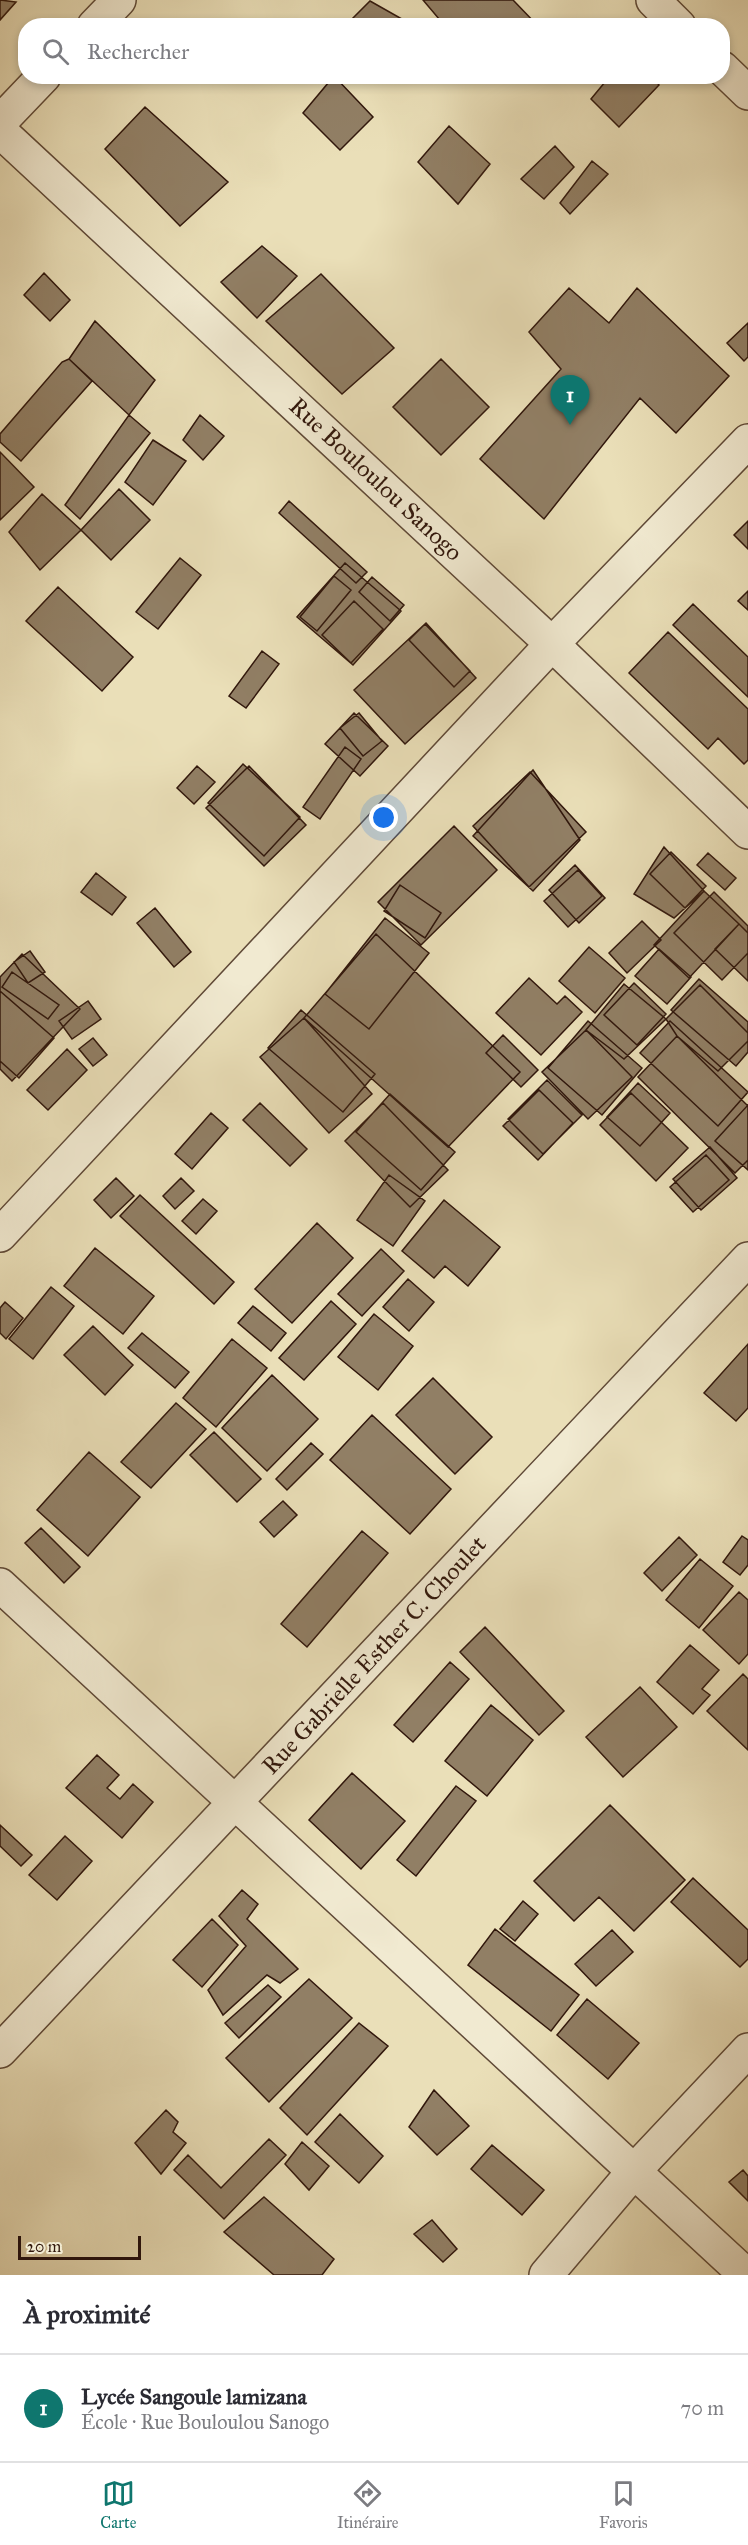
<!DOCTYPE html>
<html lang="fr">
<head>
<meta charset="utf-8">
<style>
  :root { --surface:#fff; --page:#f2f2f3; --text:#2b2b33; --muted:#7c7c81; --line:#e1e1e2; --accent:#0f766e }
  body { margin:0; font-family:"IM FELL Great Primer",serif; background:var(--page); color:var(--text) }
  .scale { position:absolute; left:18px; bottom:15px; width:123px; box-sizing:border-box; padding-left:6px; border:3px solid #31170c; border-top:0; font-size:16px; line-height:21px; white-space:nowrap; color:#31170c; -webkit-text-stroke:4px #f1ead1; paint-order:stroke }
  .you { position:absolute; left:384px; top:818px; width:21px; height:21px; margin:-15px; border:4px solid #fff; border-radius:50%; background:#1a73e8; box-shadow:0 0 0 9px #1a73e833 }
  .badge { display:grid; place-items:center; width:39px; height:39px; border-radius:50%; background:var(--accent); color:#fff; font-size:20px; font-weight:700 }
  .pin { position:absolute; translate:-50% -50px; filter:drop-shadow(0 2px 3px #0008) }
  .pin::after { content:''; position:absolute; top:32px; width:21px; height:18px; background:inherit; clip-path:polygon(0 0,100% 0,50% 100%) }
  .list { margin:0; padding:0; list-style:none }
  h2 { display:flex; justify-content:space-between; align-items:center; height:78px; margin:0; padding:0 24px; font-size:26px }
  h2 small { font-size:20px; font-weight:400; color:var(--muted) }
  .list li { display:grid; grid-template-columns:39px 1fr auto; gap:18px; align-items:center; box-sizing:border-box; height:108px; padding:0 24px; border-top:2px solid var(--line) }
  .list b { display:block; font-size:22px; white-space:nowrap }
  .list p { margin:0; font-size:20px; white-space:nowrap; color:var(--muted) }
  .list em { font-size:20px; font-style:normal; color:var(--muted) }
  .icon { flex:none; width:33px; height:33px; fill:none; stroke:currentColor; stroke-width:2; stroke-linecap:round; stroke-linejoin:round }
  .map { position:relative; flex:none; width:748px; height:2275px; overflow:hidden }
  .search { position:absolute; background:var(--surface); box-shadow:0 3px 9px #0003; left:18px; right:18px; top:18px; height:66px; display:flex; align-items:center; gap:15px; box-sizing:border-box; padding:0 21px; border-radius:24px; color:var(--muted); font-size:22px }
  .sheet { height:186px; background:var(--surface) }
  nav { display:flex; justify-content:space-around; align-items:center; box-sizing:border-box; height:84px; border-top:2px solid var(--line); background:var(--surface); font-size:16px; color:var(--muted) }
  nav a { display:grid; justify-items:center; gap:3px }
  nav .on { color:var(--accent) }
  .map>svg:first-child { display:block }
</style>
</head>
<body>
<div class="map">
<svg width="748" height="2275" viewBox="0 0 748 2275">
  <rect width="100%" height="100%" fill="#eadfb8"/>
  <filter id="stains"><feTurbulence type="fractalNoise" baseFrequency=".00333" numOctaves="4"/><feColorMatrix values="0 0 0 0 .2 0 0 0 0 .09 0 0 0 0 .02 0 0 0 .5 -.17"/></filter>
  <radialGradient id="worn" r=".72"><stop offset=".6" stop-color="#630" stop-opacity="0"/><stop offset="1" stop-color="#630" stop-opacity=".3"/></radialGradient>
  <!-- building -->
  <path fill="#917f65" stroke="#31170c" stroke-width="1.5" d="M 0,0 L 16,2 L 0,20 Z
    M 423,0 L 513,0 L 538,26 L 445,26 Z
    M 370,1 L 409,23 L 407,26 L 345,26 Z
    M 334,76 L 373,117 L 340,150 L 303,113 Z
    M 610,76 L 652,76 L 659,85 L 619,127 L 591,99 Z
    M 145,107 L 228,182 L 180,226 L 105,149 Z
    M 449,126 L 490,164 L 458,204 L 418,162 Z
    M 555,146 L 574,167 L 544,199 L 521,179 Z
    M 592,161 L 608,174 L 570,214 L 560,203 Z
    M 262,246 L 297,276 L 257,318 L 221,282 Z
    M 44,273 L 70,300 L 50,321 L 24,295 Z
    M 321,274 L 394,348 L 342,394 L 266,321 Z
    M 569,288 L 609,323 L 637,288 L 729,376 L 676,433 L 640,398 L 544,519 L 480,459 L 561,369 L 529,332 Z
    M 95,321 L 155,380 L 129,415 L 69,359 Z
    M 748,323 L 748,357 L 744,361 L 727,343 Z
    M 69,359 L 92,381 L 21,461 L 0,442 L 0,434 L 62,362 Z
    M 441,359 L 489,407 L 441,455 L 393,407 Z
    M 129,415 L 150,433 L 80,519 L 65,505 Z
    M 200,415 L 224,436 L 203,460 L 183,440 Z
    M 153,440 L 186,461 L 153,505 L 125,482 Z
    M 0,452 L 34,487 L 0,520 Z
    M 119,489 L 150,520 L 111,560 L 81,530 Z
    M 42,494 L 81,530 L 40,570 L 9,532 Z
    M 289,501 L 367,572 L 356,583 L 279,513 Z
    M 748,521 L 748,549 L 734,535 Z
    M 180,558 L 201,575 L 158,629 L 136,612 Z
    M 345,563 L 401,611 L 353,665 L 297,617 Z
    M 334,576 L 351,590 L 317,631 L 300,617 Z
    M 372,577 L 404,605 L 390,621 L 359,592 Z
    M 58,587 L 133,657 L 102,691 L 26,621 Z
    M 748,591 L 748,610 L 738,601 Z
    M 354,601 L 383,629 L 351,663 L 322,635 Z
    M 693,604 L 748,657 L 748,697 L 673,625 Z
    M 426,623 L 476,678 L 405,744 L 354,690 Z
    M 425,624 L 470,671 L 454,687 L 409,640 Z
    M 668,632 L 748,709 L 748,760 L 744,764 L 718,738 L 708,749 L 629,673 Z
    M 262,651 L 279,664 L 246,708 L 229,696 Z
    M 354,713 L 388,746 L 360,776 L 325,744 Z
    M 359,713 L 382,741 L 363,756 L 340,728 Z
    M 345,747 L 361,759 L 320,819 L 303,807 Z
    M 243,764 L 300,817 L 264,856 L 208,803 Z
    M 197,766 L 215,782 L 194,804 L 177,788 Z
    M 249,766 L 306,825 L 264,866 L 206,808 Z
    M 533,770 L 580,840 L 533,891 L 473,836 Z
    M 530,772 L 586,832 L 529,887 L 473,826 Z
    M 454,826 L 497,870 L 421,945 L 378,902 Z
    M 664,847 L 704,891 L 674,918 L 634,894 Z
    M 671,852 L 706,886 L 685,908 L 650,874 Z
    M 708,853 L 736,878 L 725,890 L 697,865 Z
    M 575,865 L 605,898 L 579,923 L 549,890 Z
    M 578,870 L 602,896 L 568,927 L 544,901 Z
    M 96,873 L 126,897 L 112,915 L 81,892 Z
    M 400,885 L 441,913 L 425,938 L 384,911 Z
    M 704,891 L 739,924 L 689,978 L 654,945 Z
    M 714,892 L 748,926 L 748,953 L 722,980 L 674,933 Z
    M 155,908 L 191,952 L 174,967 L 137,923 Z
    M 385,918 L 429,953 L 369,1029 L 325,994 Z
    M 642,921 L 661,940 L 627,973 L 609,953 Z
    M 739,924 L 748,933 L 748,981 L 715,949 Z
    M 376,934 L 520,1072 L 448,1147 L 304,1018 Z
    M 589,947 L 625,978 L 595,1013 L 559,981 Z
    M 659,949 L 691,977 L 667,1004 L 635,976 Z
    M 30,951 L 45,972 L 28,983 L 14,962 Z
    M 22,954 L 80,1009 L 12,1081 L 0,1069 L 0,977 Z
    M 12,972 L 59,1005 L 48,1019 L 2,987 Z
    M 529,978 L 557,1004 L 565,996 L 582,1012 L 541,1055 L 496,1013 Z
    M 699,979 L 748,1022 L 748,1052 L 736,1066 L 671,1010 Z
    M 634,983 L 666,1014 L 637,1045 L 604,1015 Z
    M 624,984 L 666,1019 L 624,1059 L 586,1030 Z
    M 700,985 L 748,1033 L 748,1041 L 718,1071 L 677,1036 L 666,1019 Z
    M 0,991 L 54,1038 L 19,1078 L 0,1061 Z
    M 88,1001 L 101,1019 L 72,1039 L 59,1021 Z
    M 301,1010 L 375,1074 L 343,1112 L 268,1048 Z
    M 304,1018 L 372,1094 L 329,1133 L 260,1057 Z
    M 588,1021 L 642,1068 L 602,1115 L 548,1068 Z
    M 670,1021 L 748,1092 L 718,1126 L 640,1053 Z
    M 586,1030 L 632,1077 L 588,1119 L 542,1072 Z
    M 503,1035 L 538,1070 L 521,1087 L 486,1053 Z
    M 677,1036 L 748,1106 L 748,1160 L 735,1173 L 638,1077 Z
    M 93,1038 L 107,1055 L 93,1066 L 79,1049 Z
    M 67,1049 L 87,1070 L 48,1110 L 27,1090 Z
    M 547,1080 L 582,1115 L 543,1154 L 508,1119 Z
    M 638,1083 L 670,1113 L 640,1146 L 607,1117 Z
    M 539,1090 L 573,1123 L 538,1160 L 503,1126 Z
    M 631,1093 L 688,1148 L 656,1181 L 600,1125 Z
    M 390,1094 L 455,1152 L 421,1190 L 356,1132 Z
    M 260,1103 L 307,1149 L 290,1166 L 243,1120 Z
    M 383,1103 L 448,1170 L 410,1207 L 345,1141 Z
    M 748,1105 L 748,1170 L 715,1141 Z
    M 211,1113 L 228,1128 L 192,1169 L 175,1154 Z
    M 710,1147 L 737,1178 L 701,1210 L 673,1179 Z
    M 706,1155 L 729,1180 L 693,1212 L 670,1187 Z
    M 389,1175 L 425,1201 L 393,1246 L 357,1220 Z
    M 116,1178 L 134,1196 L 111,1218 L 94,1200 Z
    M 181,1178 L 194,1191 L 175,1209 L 163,1196 Z
    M 140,1195 L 234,1282 L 214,1304 L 120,1216 Z
    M 203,1199 L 217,1211 L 196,1234 L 182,1221 Z
    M 444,1200 L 500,1247 L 468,1286 L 445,1266 L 434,1278 L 402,1251 Z
    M 317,1223 L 353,1258 L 292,1323 L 255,1289 Z
    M 95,1248 L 154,1296 L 123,1334 L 64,1286 Z
    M 381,1249 L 404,1271 L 362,1316 L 338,1294 Z
    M 408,1279 L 434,1302 L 409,1331 L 383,1307 Z
    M 51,1287 L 74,1306 L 33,1359 L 9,1339 Z
    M 331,1301 L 356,1324 L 304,1380 L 279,1358 Z
    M 5,1302 L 23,1318 L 6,1339 L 0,1333 L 0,1308 Z
    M 253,1306 L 286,1333 L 271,1351 L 238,1323 Z
    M 374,1314 L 413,1346 L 378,1390 L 338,1357 Z
    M 93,1326 L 133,1365 L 105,1395 L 64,1355 Z
    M 142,1333 L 189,1372 L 175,1388 L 128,1348 Z
    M 232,1339 L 267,1368 L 216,1427 L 183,1398 Z
    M 748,1344 L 748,1408 L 736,1421 L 704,1393 Z
    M 272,1375 L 318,1419 L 267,1471 L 222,1428 Z
    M 433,1378 L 492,1437 L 455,1474 L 396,1415 Z
    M 176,1403 L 206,1429 L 151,1488 L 121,1462 Z
    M 372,1415 L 451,1489 L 410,1534 L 330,1460 Z
    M 214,1432 L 261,1479 L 237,1502 L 190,1455 Z
    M 311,1443 L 323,1454 L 287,1490 L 276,1479 Z
    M 89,1452 L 140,1497 L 88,1556 L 37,1510 Z
    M 283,1501 L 297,1515 L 274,1537 L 260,1522 Z
    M 41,1528 L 80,1567 L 64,1583 L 25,1543 Z
    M 362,1531 L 388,1553 L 307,1647 L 281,1624 Z
    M 742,1536 L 748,1540 L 748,1565 L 740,1575 L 723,1562 Z
    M 679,1537 L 697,1555 L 662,1591 L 644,1573 Z
    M 700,1559 L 733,1586 L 699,1628 L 666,1600 Z
    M 739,1592 L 748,1600 L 748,1654 L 739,1664 L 703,1630 Z
    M 485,1627 L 564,1711 L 539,1735 L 460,1652 Z
    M 690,1645 L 719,1670 L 702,1689 L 710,1695 L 693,1714 L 657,1682 Z
    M 450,1662 L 469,1679 L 413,1742 L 394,1725 Z
    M 743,1674 L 748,1679 L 748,1750 L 707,1711 Z
    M 640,1687 L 677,1727 L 623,1777 L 586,1737 Z
    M 491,1705 L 533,1740 L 487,1796 L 445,1761 Z
    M 97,1755 L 119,1775 L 107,1788 L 120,1799 L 133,1784 L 153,1802 L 122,1838 L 66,1788 Z
    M 352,1773 L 405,1821 L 361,1869 L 309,1820 Z
    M 456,1786 L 476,1801 L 416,1876 L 397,1860 Z
    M 610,1805 L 685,1880 L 634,1931 L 599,1897 L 574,1921 L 534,1881 Z
    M 0,1825 L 32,1855 L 21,1866 L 0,1846 Z
    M 65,1836 L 92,1861 L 57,1900 L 29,1875 Z
    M 693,1878 L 748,1930 L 748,1959 L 740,1967 L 671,1902 Z
    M 242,1890 L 258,1904 L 247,1919 L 298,1969 L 280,1983 L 267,1975 L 223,2015 L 208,1990 L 246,1946 L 219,1916 Z
    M 523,1901 L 538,1914 L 515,1941 L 500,1929 Z
    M 212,1919 L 238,1945 L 202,1987 L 173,1960 Z
    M 495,1929 L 579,1995 L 551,2031 L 468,1965 Z
    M 612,1930 L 633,1952 L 596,1986 L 575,1964 Z
    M 309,1979 L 352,2018 L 269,2102 L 226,2058 Z
    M 268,1985 L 281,1997 L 239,2038 L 225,2023 Z
    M 587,1999 L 639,2043 L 608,2079 L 557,2035 Z
    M 359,2023 L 388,2046 L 307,2135 L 280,2108 Z
    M 434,2090 L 469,2126 L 437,2155 L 409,2127 Z
    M 166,2110 L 178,2122 L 173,2132 L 186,2143 L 161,2174 L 135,2143 Z
    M 340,2114 L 383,2156 L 359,2183 L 315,2142 Z
    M 269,2139 L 286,2155 L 224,2219 L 174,2170 L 188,2155 L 221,2188 Z
    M 302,2142 L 329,2166 L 309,2190 L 285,2164 Z
    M 492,2145 L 544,2190 L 522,2215 L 471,2169 Z
    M 743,2170 L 748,2176 L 748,2201 L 729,2182 Z
    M 264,2197 L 334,2259 L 322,2275 L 274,2275 L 224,2232 Z
    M 432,2220 L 457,2249 L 443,2262 L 414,2234 Z"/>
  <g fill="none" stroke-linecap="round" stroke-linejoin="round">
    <defs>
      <path id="minor" d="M 653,0 L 679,26
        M 94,26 L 119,0
        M 722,68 L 748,93
        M 0,122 L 44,76
        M 0,131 L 552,644 L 748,832
        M 0,1235 L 552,644 L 748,441
        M 0,1585 L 746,2275
        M 0,2051 L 748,1259
        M 546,2275 L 635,2170 L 748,2050"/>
    </defs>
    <!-- minor casing -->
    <use href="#minor" stroke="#5f4937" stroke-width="36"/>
    <!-- minor -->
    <use href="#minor" stroke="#f1ead1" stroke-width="33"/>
  </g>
  <g text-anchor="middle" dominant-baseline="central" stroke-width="4.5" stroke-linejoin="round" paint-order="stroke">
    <!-- street labels -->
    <g font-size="24" fill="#31170c" stroke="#f1ead1">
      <text transform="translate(376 479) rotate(43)">Rue Bouloulou Sanogo</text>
      <text transform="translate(374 1655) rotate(-47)">Rue Gabrielle Esther C. Choulet</text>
    </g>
  </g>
  <rect width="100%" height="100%" filter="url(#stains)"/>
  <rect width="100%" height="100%" fill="url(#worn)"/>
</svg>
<div class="scale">20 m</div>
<div class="you"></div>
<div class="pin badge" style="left:570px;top:425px">1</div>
<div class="search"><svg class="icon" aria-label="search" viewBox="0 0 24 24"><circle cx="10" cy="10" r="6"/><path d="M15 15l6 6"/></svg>Rechercher</div>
</div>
<section class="sheet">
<h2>À proximité<small></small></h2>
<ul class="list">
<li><span class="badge">1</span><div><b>Lycée Sangoule lamizana</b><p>École · Rue Bouloulou Sanogo</p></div><em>70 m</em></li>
</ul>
</section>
<nav>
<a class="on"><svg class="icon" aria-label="map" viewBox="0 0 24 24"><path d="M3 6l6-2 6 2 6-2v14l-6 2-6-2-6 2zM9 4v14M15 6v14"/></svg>Carte</a>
<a><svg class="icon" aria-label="directions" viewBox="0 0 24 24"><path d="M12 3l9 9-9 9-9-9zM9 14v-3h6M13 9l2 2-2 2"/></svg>Itinéraire</a>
<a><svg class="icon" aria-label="saved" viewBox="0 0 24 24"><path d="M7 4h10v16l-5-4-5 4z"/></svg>Favoris</a>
</nav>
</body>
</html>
